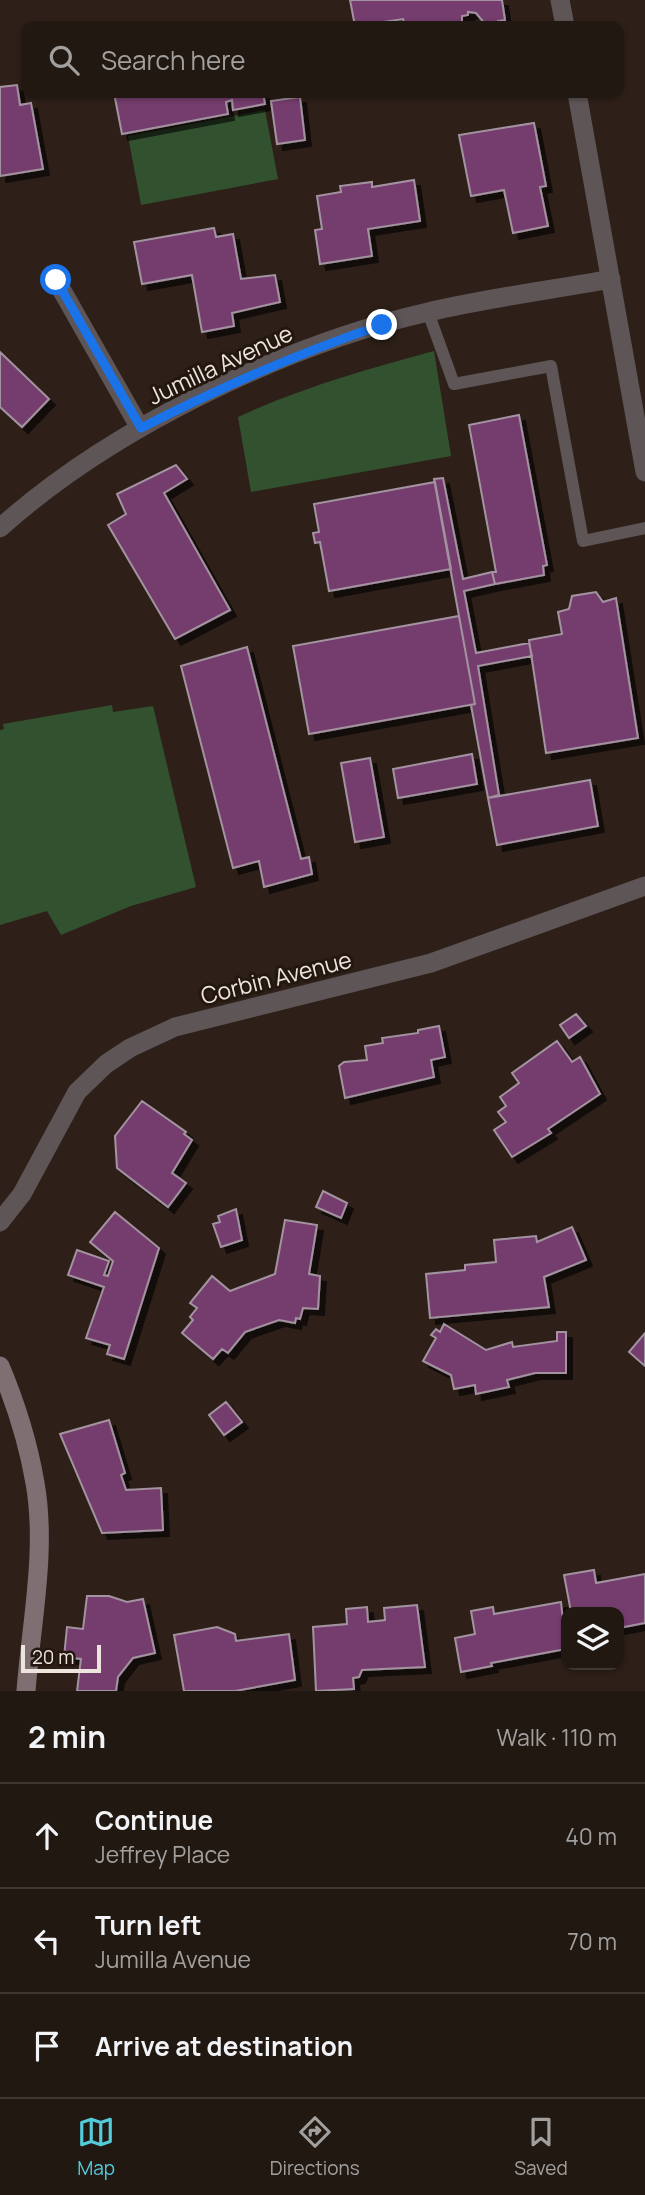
<!DOCTYPE html>
<html lang="en">
<head>
<meta charset="utf-8">
<style>
  :root { --surface:#221812; --page:#2e2520; --text:#f1f3f6; --muted:#a2a09f; --line:#3f3732; --accent:#53cbdb }
  body { margin:0; font-family:Manrope,sans-serif; background:var(--page); color:var(--text) }
  .controls { position:absolute; right:21px; bottom:21px; display:grid; overflow:hidden; border-radius:14px; box-shadow:0 2px 5px #0004 }
  .controls button { width:63px; height:63px; display:grid; place-items:center; padding:0; border:0; border-bottom:2px solid var(--line); background:var(--surface); color:var(--text); font:35px sans-serif }
  .scale { position:absolute; left:21px; bottom:18px; width:80px; box-sizing:border-box; padding-left:7px; border:4px solid #eee5df; border-top:0; font-size:19px; line-height:24px; white-space:nowrap; color:#eee5df; -webkit-text-stroke:5px #24170f; paint-order:stroke }
  .stop { position:absolute; width:21px; height:21px; margin:-16px; border:5px solid #1a73e8; border-radius:50%; background:#fff }
  .stop.end { background:#1a73e8; border-color:#fff; box-shadow:0 2px 7px #0008 }
  .list { margin:0; padding:0; list-style:none }
  h2 { display:flex; justify-content:space-between; align-items:center; height:91px; margin:0; padding:0 28px; font-size:30px }
  h2 small { font-size:23px; font-weight:400; color:var(--muted) }
  .list li { display:grid; grid-template-columns:46px 1fr auto; gap:21px; align-items:center; box-sizing:border-box; height:105px; padding:0 28px; border-top:2px solid var(--line) }
  .list b { display:block; font-size:26px; white-space:nowrap }
  .list p { margin:0; font-size:23px; white-space:nowrap; color:var(--muted) }
  .list em { font-size:23px; font-style:normal; color:var(--muted) }
  .icon { flex:none; width:38px; height:38px; fill:none; stroke:currentColor; stroke-width:2; stroke-linecap:round; stroke-linejoin:round }
  .map { position:relative; flex:none; width:645px; height:1691px; overflow:hidden }
  .search { position:absolute; background:var(--surface); box-shadow:0 2px 5px #0004; left:21px; right:21px; top:21px; height:77px; display:flex; align-items:center; gap:18px; box-sizing:border-box; padding:0 24px; border-radius:14px; color:var(--muted); font-size:26px }
  .sheet { height:406px; background:var(--surface) }
  nav { display:flex; justify-content:space-around; align-items:center; box-sizing:border-box; height:98px; border-top:2px solid var(--line); background:var(--surface); font-size:19px; color:var(--muted) }
  nav a { display:grid; justify-items:center; gap:4px }
  nav .on { color:var(--accent) }
  .map>svg:first-child { display:block }
</style>
</head>
<body>
<div class="map">
<svg width="645" height="1691" viewBox="0 0 645 1691">
  <defs>
    <filter id="shadow"><feDropShadow dx="6" dy="6" stdDeviation="0" flood-color="#0009"/></filter>
  </defs>
  <rect width="100%" height="100%" fill="#2e2018"/>
  <!-- green -->
  <path fill="#32522f" d="M 265,110 L 278,179 L 141,205 L 128,136 Z
    M 434,351 L 451,456 L 251,492 L 238,417 C 301,388 367,369 434,351 Z
    M 112,705 L 113,712 L 153,706 L 196,887 L 131,906 L 61,935 L 47,911 L 0,925 L 0,730 L 4,729 L 3,724 Z"/>
  <!-- building -->
  <path fill="#753d6e" stroke="#a393a0" stroke-width="2" filter="url(#shadow)" d="M 350,0 L 502,0 L 505,20 L 498,21 L 499,24 L 485,24 L 476,13 L 468,12 L 468,15 L 462,16 L 462,26 L 405,26 L 403,19 L 355,26 Z
    M 17,85 L 20,105 L 31,103 L 43,169 L 0,176 L 0,87 Z
    M 114,93 L 263,93 L 265,104 L 233,110 L 232,100 L 226,102 L 228,114 L 122,134 Z
    M 300,97 L 305,140 L 277,144 L 271,101 Z
    M 534,123 L 546,186 L 540,187 L 548,226 L 513,233 L 504,190 L 471,196 L 459,135 Z
    M 414,180 L 420,221 L 368,229 L 372,256 L 320,264 L 315,230 L 322,229 L 317,196 L 341,192 L 340,186 L 372,182 L 372,187 Z
    M 214,228 L 216,237 L 233,234 L 241,279 L 275,275 L 280,302 L 232,313 L 234,326 L 202,332 L 192,275 L 142,284 L 134,242 Z
    M 0,352 L 49,399 L 22,427 L 0,407 Z
    M 519,415 L 547,565 L 543,566 L 544,575 L 495,584 L 492,572 L 496,572 L 469,425 Z
    M 176,465 L 187,479 L 164,493 L 230,610 L 175,639 L 108,525 L 126,514 L 117,494 Z
    M 443,478 L 463,579 L 492,572 L 495,584 L 464,591 L 476,653 L 529,643 L 532,656 L 478,666 L 499,795 L 488,798 L 471,705 L 475,704 L 434,479 Z
    M 435,482 L 451,569 L 329,591 L 320,542 L 315,543 L 313,533 L 319,532 L 314,504 Z
    M 596,592 L 603,602 L 616,598 L 638,738 L 546,753 L 529,640 L 562,634 L 558,612 L 569,609 L 572,596 Z
    M 459,616 L 475,704 L 309,734 L 293,646 Z
    M 247,647 L 301,859 L 309,857 L 312,874 L 264,887 L 259,861 L 233,868 L 181,666 Z
    M 472,754 L 477,784 L 398,798 L 393,769 Z
    M 370,758 L 384,837 L 355,842 L 341,763 Z
    M 590,780 L 598,826 L 497,845 L 488,798 Z
    M 576,1014 L 586,1026 L 569,1038 L 560,1025 Z
    M 439,1026 L 445,1057 L 431,1060 L 434,1077 L 345,1098 L 339,1066 L 344,1062 L 367,1060 L 365,1046 L 383,1043 L 382,1038 L 418,1033 L 418,1030 Z
    M 557,1041 L 572,1062 L 580,1057 L 600,1094 L 548,1129 L 551,1133 L 512,1157 L 494,1130 L 506,1122 L 498,1112 L 506,1106 L 500,1097 L 519,1083 L 512,1073 Z
    M 142,1101 L 186,1132 L 184,1134 L 192,1140 L 172,1173 L 186,1183 L 168,1207 L 117,1168 L 115,1136 Z
    M 323,1191 L 347,1203 L 341,1218 L 316,1207 Z
    M 236,1209 L 242,1240 L 221,1247 L 213,1224 L 220,1222 L 218,1216 Z
    M 115,1212 L 159,1248 L 124,1359 L 107,1354 L 110,1345 L 86,1338 L 104,1287 L 68,1275 L 77,1250 L 109,1261 L 104,1275 L 108,1276 L 113,1261 L 90,1242 Z
    M 285,1220 L 317,1225 L 309,1274 L 320,1276 L 318,1309 L 303,1308 L 300,1319 L 296,1318 L 295,1323 L 279,1320 L 245,1332 L 228,1353 L 222,1349 L 213,1359 L 182,1333 L 193,1320 L 190,1317 L 197,1308 L 190,1303 L 212,1276 L 230,1291 L 275,1274 Z
    M 572,1227 L 586,1260 L 544,1277 L 549,1307 L 430,1318 L 426,1274 L 465,1270 L 465,1265 L 496,1262 L 494,1240 L 536,1236 L 537,1242 Z
    M 444,1324 L 486,1350 L 512,1342 L 513,1347 L 557,1341 L 557,1332 L 566,1332 L 566,1373 L 535,1373 L 507,1380 L 509,1387 L 476,1394 L 475,1385 L 454,1389 L 451,1375 L 423,1361 L 436,1338 L 431,1335 L 436,1329 L 440,1332 Z
    M 645,1333 L 645,1366 L 629,1352 Z
    M 226,1402 L 242,1422 L 224,1435 L 209,1415 Z
    M 109,1420 L 125,1473 L 121,1475 L 126,1490 L 161,1488 L 163,1530 L 102,1533 L 60,1434 Z
    M 594,1570 L 596,1583 L 645,1574 L 645,1623 L 619,1628 L 619,1612 L 571,1612 L 564,1575 Z
    M 87,1596 L 109,1596 L 127,1602 L 143,1599 L 155,1653 L 133,1658 L 118,1677 L 116,1691 L 77,1691 L 81,1659 L 64,1657 L 67,1627 L 83,1629 Z
    M 561,1602 L 566,1649 L 491,1663 L 492,1666 L 461,1672 L 455,1638 L 475,1634 L 471,1611 L 493,1607 L 494,1614 Z
    M 417,1605 L 425,1667 L 362,1670 L 359,1677 L 353,1678 L 354,1689 L 316,1691 L 313,1627 L 347,1624 L 346,1609 L 367,1607 L 368,1622 L 385,1620 L 384,1608 Z
    M 217,1627 L 235,1634 L 236,1641 L 289,1634 L 295,1680 L 235,1691 L 184,1691 L 174,1635 Z"/>
  <g fill="none" stroke-linecap="round" stroke-linejoin="round">
    <!-- service -->
    <path stroke="#5d5556" stroke-width="12" d="M 428,312 L 454,384 L 551,366 L 583,541 L 645,528"/>
    <!-- minor -->
    <path stroke="#5d5556" stroke-width="19" d="M 560,0 L 565,26
      M 577,93 L 645,472
      M 56,280 L 140,428
      M 0,528 C 110,429 284,345 428,312 C 488,298 550,290 611,279
      M 0,1222 L 22,1194 L 77,1092 L 106,1064 L 130,1048 L 175,1027 L 431,963 L 645,886"/>
    <!-- secondary -->
    <path stroke="#7e7072" stroke-width="19" d="M 0,1366 C 16,1404 28,1442 35,1483 C 47,1550 31,1624 26,1691"/>
  </g>
  <g fill="none" stroke-linecap="round" stroke-linejoin="round">
    <!-- route -->
    <path stroke="#1a73e8" stroke-width="9" d="M 56,280 L 141,428 C 219,388 298,353 382,325"/>
  </g>
  <g text-anchor="middle" dominant-baseline="central" stroke-width="6" stroke-linejoin="round" paint-order="stroke">
    <!-- street labels -->
    <g font-size="23" fill="#eee5df" stroke="#24170f">
      <text transform="translate(220 364) rotate(-25)">Jumilla Avenue</text>
      <text transform="translate(276 977) rotate(-14)">Corbin Avenue</text>
    </g>
  </g>
</svg>
<div class="controls">
<button><svg class="icon" aria-label="layers" viewBox="0 0 24 24"><path d="M12 4l9 5-9 5-9-5zM3 14l9 5 9-5"/></svg></button>
</div>
<div class="scale">20 m</div>
<div class="stop" style="left:56px;top:280px"></div>
<div class="stop end" style="left:382px;top:325px"></div>
<div class="search"><svg class="icon" aria-label="search" viewBox="0 0 24 24"><circle cx="10" cy="10" r="6"/><path d="M15 15l6 6"/></svg>Search here</div>
</div>
<section class="sheet">
<h2>2 min<small>Walk · 110 m</small></h2>
<ul class="list">
<li><svg class="icon" aria-label="ahead" viewBox="0 0 24 24"><path d="M12 20V5M6 11l6-6 6 6"/></svg><div><b>Continue</b><p>Jeffrey Place</p></div><em>40 m</em></li>
<li><svg class="icon" aria-label="left" viewBox="0 0 24 24"><path d="M17 20v-9H6M10 6l-5 5 5 5"/></svg><div><b>Turn left</b><p>Jumilla Avenue</p></div><em>70 m</em></li>
<li><svg class="icon" aria-label="arrive" viewBox="0 0 24 24"><path d="M6 21V4h12l-3 4 3 4H6"/></svg><div><b>Arrive at destination</b></div></li>
</ul>
</section>
<nav>
<a class="on"><svg class="icon" aria-label="map" viewBox="0 0 24 24"><path d="M3 6l6-2 6 2 6-2v14l-6 2-6-2-6 2zM9 4v14M15 6v14"/></svg>Map</a>
<a><svg class="icon" aria-label="directions" viewBox="0 0 24 24"><path d="M12 3l9 9-9 9-9-9zM9 14v-3h6M13 9l2 2-2 2"/></svg>Directions</a>
<a><svg class="icon" aria-label="saved" viewBox="0 0 24 24"><path d="M7 4h10v16l-5-4-5 4z"/></svg>Saved</a>
</nav>
</body>
</html>
